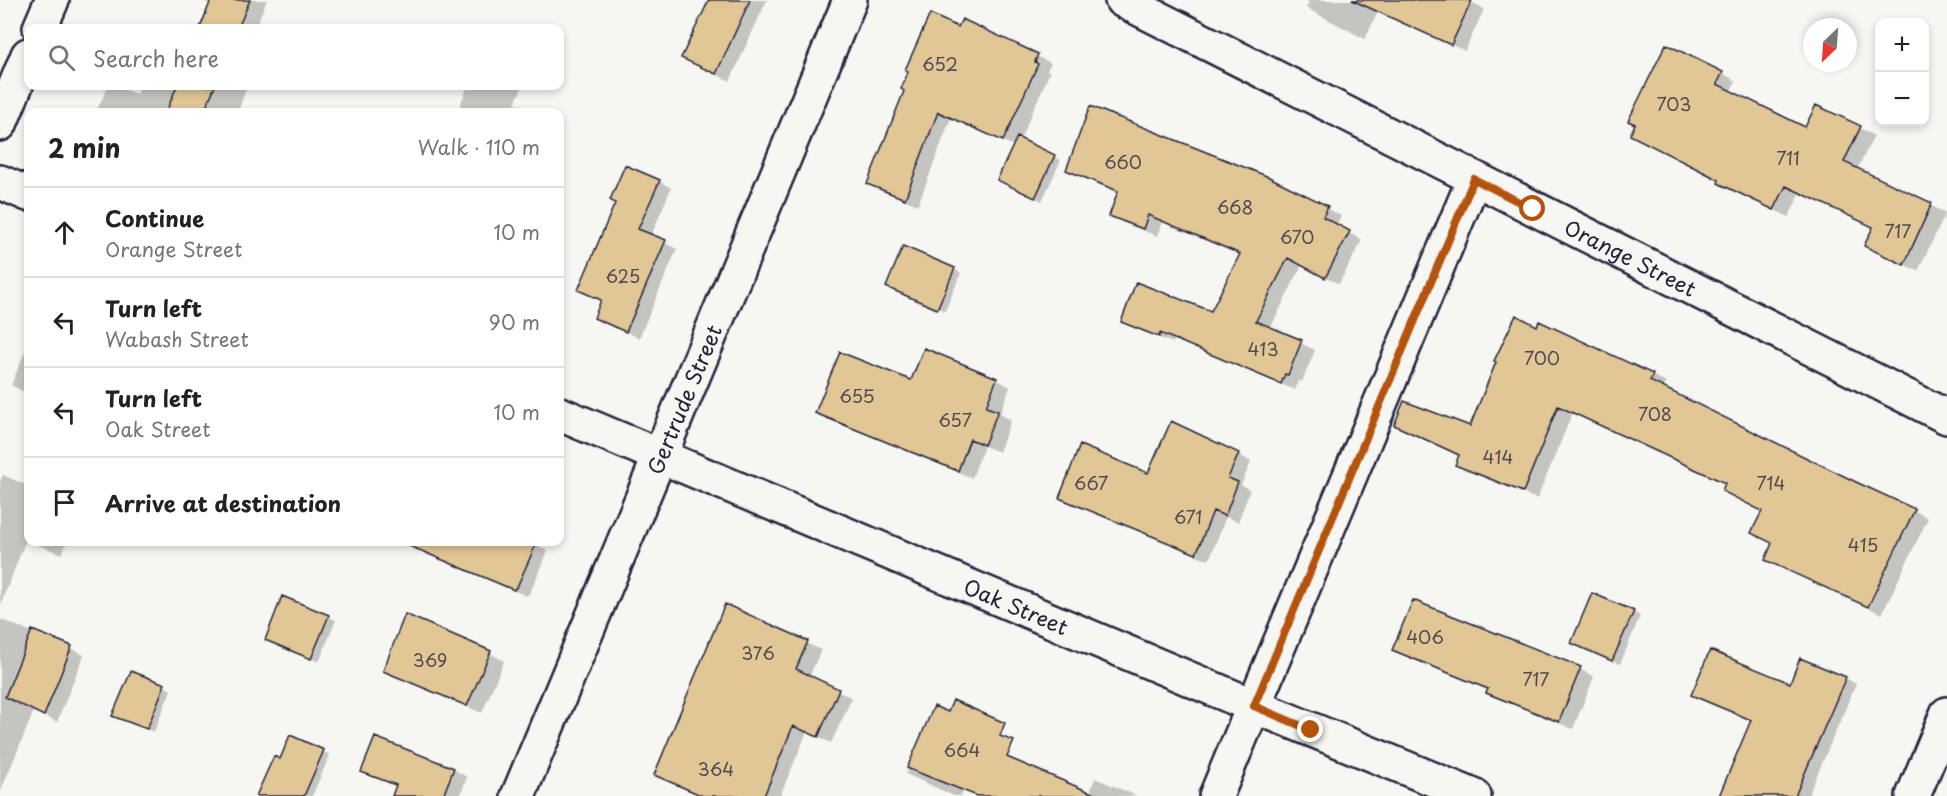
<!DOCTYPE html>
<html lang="en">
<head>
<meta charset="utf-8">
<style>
  :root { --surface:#fff; --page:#f2f2f2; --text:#222; --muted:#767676; --line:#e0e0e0 }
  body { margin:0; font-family:"Playpen Sans",sans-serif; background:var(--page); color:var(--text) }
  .controls { position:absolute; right:18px; top:18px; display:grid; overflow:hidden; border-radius:12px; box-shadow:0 3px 9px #0003 }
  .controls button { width:54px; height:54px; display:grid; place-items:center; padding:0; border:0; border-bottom:2px solid var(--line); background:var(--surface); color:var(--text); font:30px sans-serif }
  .compass { position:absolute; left:1803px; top:18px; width:54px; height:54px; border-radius:50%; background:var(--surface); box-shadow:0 3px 9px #0003; rotate:205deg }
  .stop { position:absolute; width:18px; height:18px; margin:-14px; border:4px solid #b45309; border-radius:50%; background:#fff }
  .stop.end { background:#b45309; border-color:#fff; box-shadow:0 2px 6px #0008 }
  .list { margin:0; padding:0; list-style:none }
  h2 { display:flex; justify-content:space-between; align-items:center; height:78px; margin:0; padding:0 24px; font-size:26px }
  h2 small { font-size:20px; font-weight:400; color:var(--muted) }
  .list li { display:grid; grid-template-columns:39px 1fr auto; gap:18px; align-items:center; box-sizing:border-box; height:90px; padding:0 24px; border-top:2px solid var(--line) }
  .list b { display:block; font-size:22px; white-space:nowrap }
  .list p { margin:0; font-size:20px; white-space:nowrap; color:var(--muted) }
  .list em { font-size:20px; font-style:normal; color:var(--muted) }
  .icon { flex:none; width:33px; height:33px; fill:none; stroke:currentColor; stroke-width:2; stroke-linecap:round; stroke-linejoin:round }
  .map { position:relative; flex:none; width:1947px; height:796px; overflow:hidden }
  .search { position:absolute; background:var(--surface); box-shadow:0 3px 9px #0003; left:24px; top:24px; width:540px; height:66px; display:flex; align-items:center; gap:15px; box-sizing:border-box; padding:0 21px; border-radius:12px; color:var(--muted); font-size:22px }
  .panel { position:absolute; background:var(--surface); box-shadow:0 3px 9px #0003; left:24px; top:108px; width:540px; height:438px; border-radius:12px }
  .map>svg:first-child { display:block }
</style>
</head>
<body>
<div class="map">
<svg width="1947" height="796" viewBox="0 0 1947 796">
  <rect width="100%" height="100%" fill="#f6f6f2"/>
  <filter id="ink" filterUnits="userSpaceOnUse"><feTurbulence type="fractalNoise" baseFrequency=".0167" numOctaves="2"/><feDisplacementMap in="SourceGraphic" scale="12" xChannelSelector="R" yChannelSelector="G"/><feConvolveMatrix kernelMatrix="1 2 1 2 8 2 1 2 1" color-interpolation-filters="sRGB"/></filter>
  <g filter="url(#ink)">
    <!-- shadow -->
    <path fill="#0003" d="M 199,0 L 267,0 L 255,28 L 201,28 L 211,4 Z
      M 710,0 L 767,0 L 730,81 L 696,65 Z
      M 1305,0 L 1468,0 L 1484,9 L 1465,51 L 1378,12 L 1365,39 L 1306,8 L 1309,2 Z
      M 963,21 L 1051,63 L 1047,70 L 1050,72 L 1020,140 L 1061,160 L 1042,201 L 1005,184 L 1014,146 L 951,118 L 918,205 L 882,191 L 869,184 Z
      M 1722,73 L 1736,81 L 1730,92 L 1806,129 L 1860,128 L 1874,136 L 1857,170 L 1946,213 L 1918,271 L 1880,254 L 1875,228 L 1800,193 L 1789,217 L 1734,191 L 1720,183 L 1721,180 L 1646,143 Z
      M 108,86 L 116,86 L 136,94 L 140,86 L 165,86 L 177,91 L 179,86 L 240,86 L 246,89 L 238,112 L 96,112 Z
      M 473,86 L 523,86 L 515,103 L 535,112 L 457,112 L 467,88 L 471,90 Z
      M 1067,170 L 1269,179 L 1341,216 L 1336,226 L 1362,240 L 1339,284 L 1302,265 L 1270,329 L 1315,350 L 1302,382 L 1299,380 L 1295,390 L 1174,339 L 1173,343 L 1136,329 L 1122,321 L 1212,313 L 1241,255 L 1162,222 L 1157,236 L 1124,223 L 1110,215 L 1119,193 L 1081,177 Z
      M 659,181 L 671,188 L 651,236 L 677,249 L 639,338 L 596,317 L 602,301 L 579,289 Z
      M 954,269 L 961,273 L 945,311 L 895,290 Z
      M 1538,328 L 1652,375 L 1666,383 L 1663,390 L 1913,510 L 1867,607 L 1781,567 L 1763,511 L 1727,484 L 1573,412 L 1537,499 L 1470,472 L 1457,464 L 1470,428 Z
      M 26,349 L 28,350 L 28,394 L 11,385 Z
      M 996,379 L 1010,387 L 1000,414 L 1011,420 L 999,452 L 984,446 L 972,478 L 831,420 L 817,412 L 912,382 Z
      M 1238,454 L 1251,462 L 1241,485 L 1250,490 L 1238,522 L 1226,517 L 1209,560 L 1073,505 L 1061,497 Z
      M 3,475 L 28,486 L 28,541 L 26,540 L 0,606 L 0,482 Z
      M 1915,511 L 1928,518 L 1882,614 L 1869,608 Z
      M 30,542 L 67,542 L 62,554 Z
      M 398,542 L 531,542 L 548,551 L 530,593 L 529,593 L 527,596 Z
      M 283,598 L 336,620 L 319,662 L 274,643 Z
      M 1413,602 L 1580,669 L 1594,677 L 1573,729 L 1502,700 L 1488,692 L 1489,690 L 1407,657 L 1393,649 Z
      M 726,606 L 821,650 L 809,677 L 852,698 L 831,743 L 807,732 L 780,796 L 701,796 L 656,775 Z
      M 1633,612 L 1640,616 L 1620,664 L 1580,646 Z
      M 0,619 L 71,648 L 84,655 L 57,722 L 34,711 L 0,793 Z
      M 490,653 L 504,661 L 482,713 L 399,678 L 385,670 Z
      M 1845,678 L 1856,684 L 1808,796 L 1721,796 L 1752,721 L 1693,695 Z
      M 164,686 L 171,690 L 154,732 L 121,719 Z
      M 935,708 L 989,735 L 961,796 L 954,796 L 906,774 Z
      M 290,737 L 330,755 L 312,796 L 304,796 Z
      M 453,769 L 467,777 L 460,796 L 398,796 L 396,787 L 363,771 Z
      M 1095,778 L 1137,796 L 1011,796 L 1090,792 Z"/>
    <!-- building -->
    <path fill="#e1c696" stroke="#22223b" stroke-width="1.5" d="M 211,0 L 250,0 L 238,28 L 200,28 Z
      M 709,0 L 750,0 L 716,74 L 681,58 Z
      M 1352,0 L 1472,0 L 1451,45 Z
      M 930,14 L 958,27 L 962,19 L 1038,54 L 1035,62 L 1038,64 L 1003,141 L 938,112 L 905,199 L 867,184 L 904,91 L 901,89 L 908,72 L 905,70 Z
      M 1666,44 L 1723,72 L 1717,84 L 1805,127 L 1816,105 L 1861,126 L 1844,162 L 1932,203 L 1904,265 L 1864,246 L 1873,227 L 1786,186 L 1774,210 L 1718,183 L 1719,180 L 1630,135 L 1635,124 L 1628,121 Z
      M 177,86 L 215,86 L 204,112 L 166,112 Z
      M 1090,106 L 1269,177 L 1328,206 L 1323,217 L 1350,231 L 1325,278 L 1288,258 L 1256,321 L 1302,340 L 1288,375 L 1285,374 L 1281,384 L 1160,333 L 1159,337 L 1121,322 L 1136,282 L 1211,311 L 1240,254 L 1148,215 L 1143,229 L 1109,216 L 1118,191 L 1066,170 Z
      M 1017,137 L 1055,155 L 1035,198 L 997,180 Z
      M 625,165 L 660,180 L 638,229 L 666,240 L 626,332 L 594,318 L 601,300 L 578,290 L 615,203 L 610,200 Z
      M 903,246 L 955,268 L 937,309 L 886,287 Z
      M 1516,315 L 1537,326 L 1539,321 L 1653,374 L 1650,381 L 1856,482 L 1915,509 L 1868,607 L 1765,560 L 1772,543 L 1751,533 L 1762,511 L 1722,491 L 1725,483 L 1558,406 L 1523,492 L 1455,465 L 1459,455 L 1394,425 L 1404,401 L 1470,426 L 1496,362 L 1494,361 Z
      M 924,348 L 997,378 L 986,407 L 998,411 L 984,445 L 970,439 L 958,471 L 815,413 L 840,352 L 911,380 Z
      M 1171,421 L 1239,453 L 1228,478 L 1238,482 L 1225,516 L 1213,511 L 1196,554 L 1059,498 L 1080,445 L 1148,473 Z
      M 400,542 L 537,542 L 517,587 L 516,587 L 514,590 Z
      M 1592,593 L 1634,611 L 1612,661 L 1571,643 Z
      M 282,596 L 329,615 L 311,659 L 265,640 Z
      M 1413,600 L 1581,667 L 1559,722 L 1486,693 L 1488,689 L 1392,650 Z
      M 725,604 L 808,641 L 796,669 L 839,689 L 818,737 L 793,726 L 764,796 L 703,796 L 654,775 Z
      M 405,614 L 491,651 L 467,706 L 383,671 Z
      M 32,630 L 72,646 L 44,716 L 5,697 Z
      M 1710,650 L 1790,683 L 1800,658 L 1846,677 L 1795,796 L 1719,796 L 1751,720 L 1691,695 Z
      M 131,671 L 165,684 L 147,729 L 112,716 Z
      M 953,700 L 1005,723 L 1000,736 L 1014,741 L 1007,757 L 1099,796 L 977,796 L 907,768 L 934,706 L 948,712 Z
      M 290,735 L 324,750 L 304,796 L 256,796 L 274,756 L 280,759 Z
      M 375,737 L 454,768 L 443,796 L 392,796 L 396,785 L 361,772 Z"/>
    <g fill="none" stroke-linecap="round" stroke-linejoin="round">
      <defs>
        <g id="street">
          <path id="s1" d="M 1122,0 L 1947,417"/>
          <path d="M 40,28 L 52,0"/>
          <path d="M 0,124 L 28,55"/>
          <path d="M 0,182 L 28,194"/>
          <path id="s2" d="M 560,414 L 1254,706 L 1474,796"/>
          <path id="s3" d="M 518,796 L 850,0"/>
          <path d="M 1216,796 L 1474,179"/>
          <path d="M 1913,796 L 1947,714"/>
        </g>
      </defs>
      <!-- street casing -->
      <use href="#street" stroke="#22223b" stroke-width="38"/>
      <!-- street -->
      <use href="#street" stroke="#f6f6f2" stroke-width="33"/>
    </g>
  </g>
  <g fill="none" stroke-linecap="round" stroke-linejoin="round" filter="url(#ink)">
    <!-- route -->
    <path stroke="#b45309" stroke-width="8" d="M 1311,730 L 1254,706 L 1474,179 L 1533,209"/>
  </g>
  <g text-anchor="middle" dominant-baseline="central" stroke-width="6" stroke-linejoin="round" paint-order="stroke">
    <!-- number labels -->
    <g font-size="18" fill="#524b52">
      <text x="940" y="63">652</text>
      <text x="1674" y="103">703</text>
      <text x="1788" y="157">711</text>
      <text x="1123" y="161">660</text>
      <text x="1235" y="206">668</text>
      <text x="1898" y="230">717</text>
      <text x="1297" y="236">670</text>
      <text x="623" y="275">625</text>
      <text x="1263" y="348">413</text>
      <text x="1542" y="357">700</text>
      <text x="857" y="395">655</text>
      <text x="1655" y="413">708</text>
      <text x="955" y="419">657</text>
      <text x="1498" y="456">414</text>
      <text x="1091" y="482">667</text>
      <text x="1771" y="482">714</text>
      <text x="1188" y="516">671</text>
      <text x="1863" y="544">415</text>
      <text x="1425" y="636">406</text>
      <text x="758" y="652">376</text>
      <text x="430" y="659">369</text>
      <text x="1536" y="678">717</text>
      <text x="962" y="749">664</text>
      <text x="716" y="768">364</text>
    </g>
    <!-- street labels -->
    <g font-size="21" fill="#22223b" stroke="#f6f6f2">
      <text stroke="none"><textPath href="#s1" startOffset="570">Orange Street</textPath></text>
      <text stroke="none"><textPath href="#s3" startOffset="430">Gertrude Street</textPath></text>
      <text stroke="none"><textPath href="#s2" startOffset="495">Oak Street</textPath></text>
    </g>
  </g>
</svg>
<div class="controls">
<button>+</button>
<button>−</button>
</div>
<svg class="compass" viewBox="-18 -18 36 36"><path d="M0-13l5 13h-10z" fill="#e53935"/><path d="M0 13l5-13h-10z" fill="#767676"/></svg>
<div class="stop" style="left:1533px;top:209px"></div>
<div class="stop end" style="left:1311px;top:730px"></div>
<div class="search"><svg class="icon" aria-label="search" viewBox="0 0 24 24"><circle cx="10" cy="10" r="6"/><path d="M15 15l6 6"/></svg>Search here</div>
<section class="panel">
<h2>2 min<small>Walk · 110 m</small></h2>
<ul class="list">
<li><svg class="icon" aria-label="ahead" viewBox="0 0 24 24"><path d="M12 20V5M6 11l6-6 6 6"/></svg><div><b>Continue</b><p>Orange Street</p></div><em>10 m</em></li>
<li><svg class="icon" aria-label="left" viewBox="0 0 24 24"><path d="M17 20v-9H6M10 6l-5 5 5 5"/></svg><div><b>Turn left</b><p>Wabash Street</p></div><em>90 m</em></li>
<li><svg class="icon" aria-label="left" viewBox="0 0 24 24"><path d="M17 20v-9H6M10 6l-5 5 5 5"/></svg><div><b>Turn left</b><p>Oak Street</p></div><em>10 m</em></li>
<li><svg class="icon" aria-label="arrive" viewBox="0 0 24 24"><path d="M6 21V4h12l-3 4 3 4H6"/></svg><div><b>Arrive at destination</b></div></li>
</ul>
</section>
</div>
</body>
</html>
